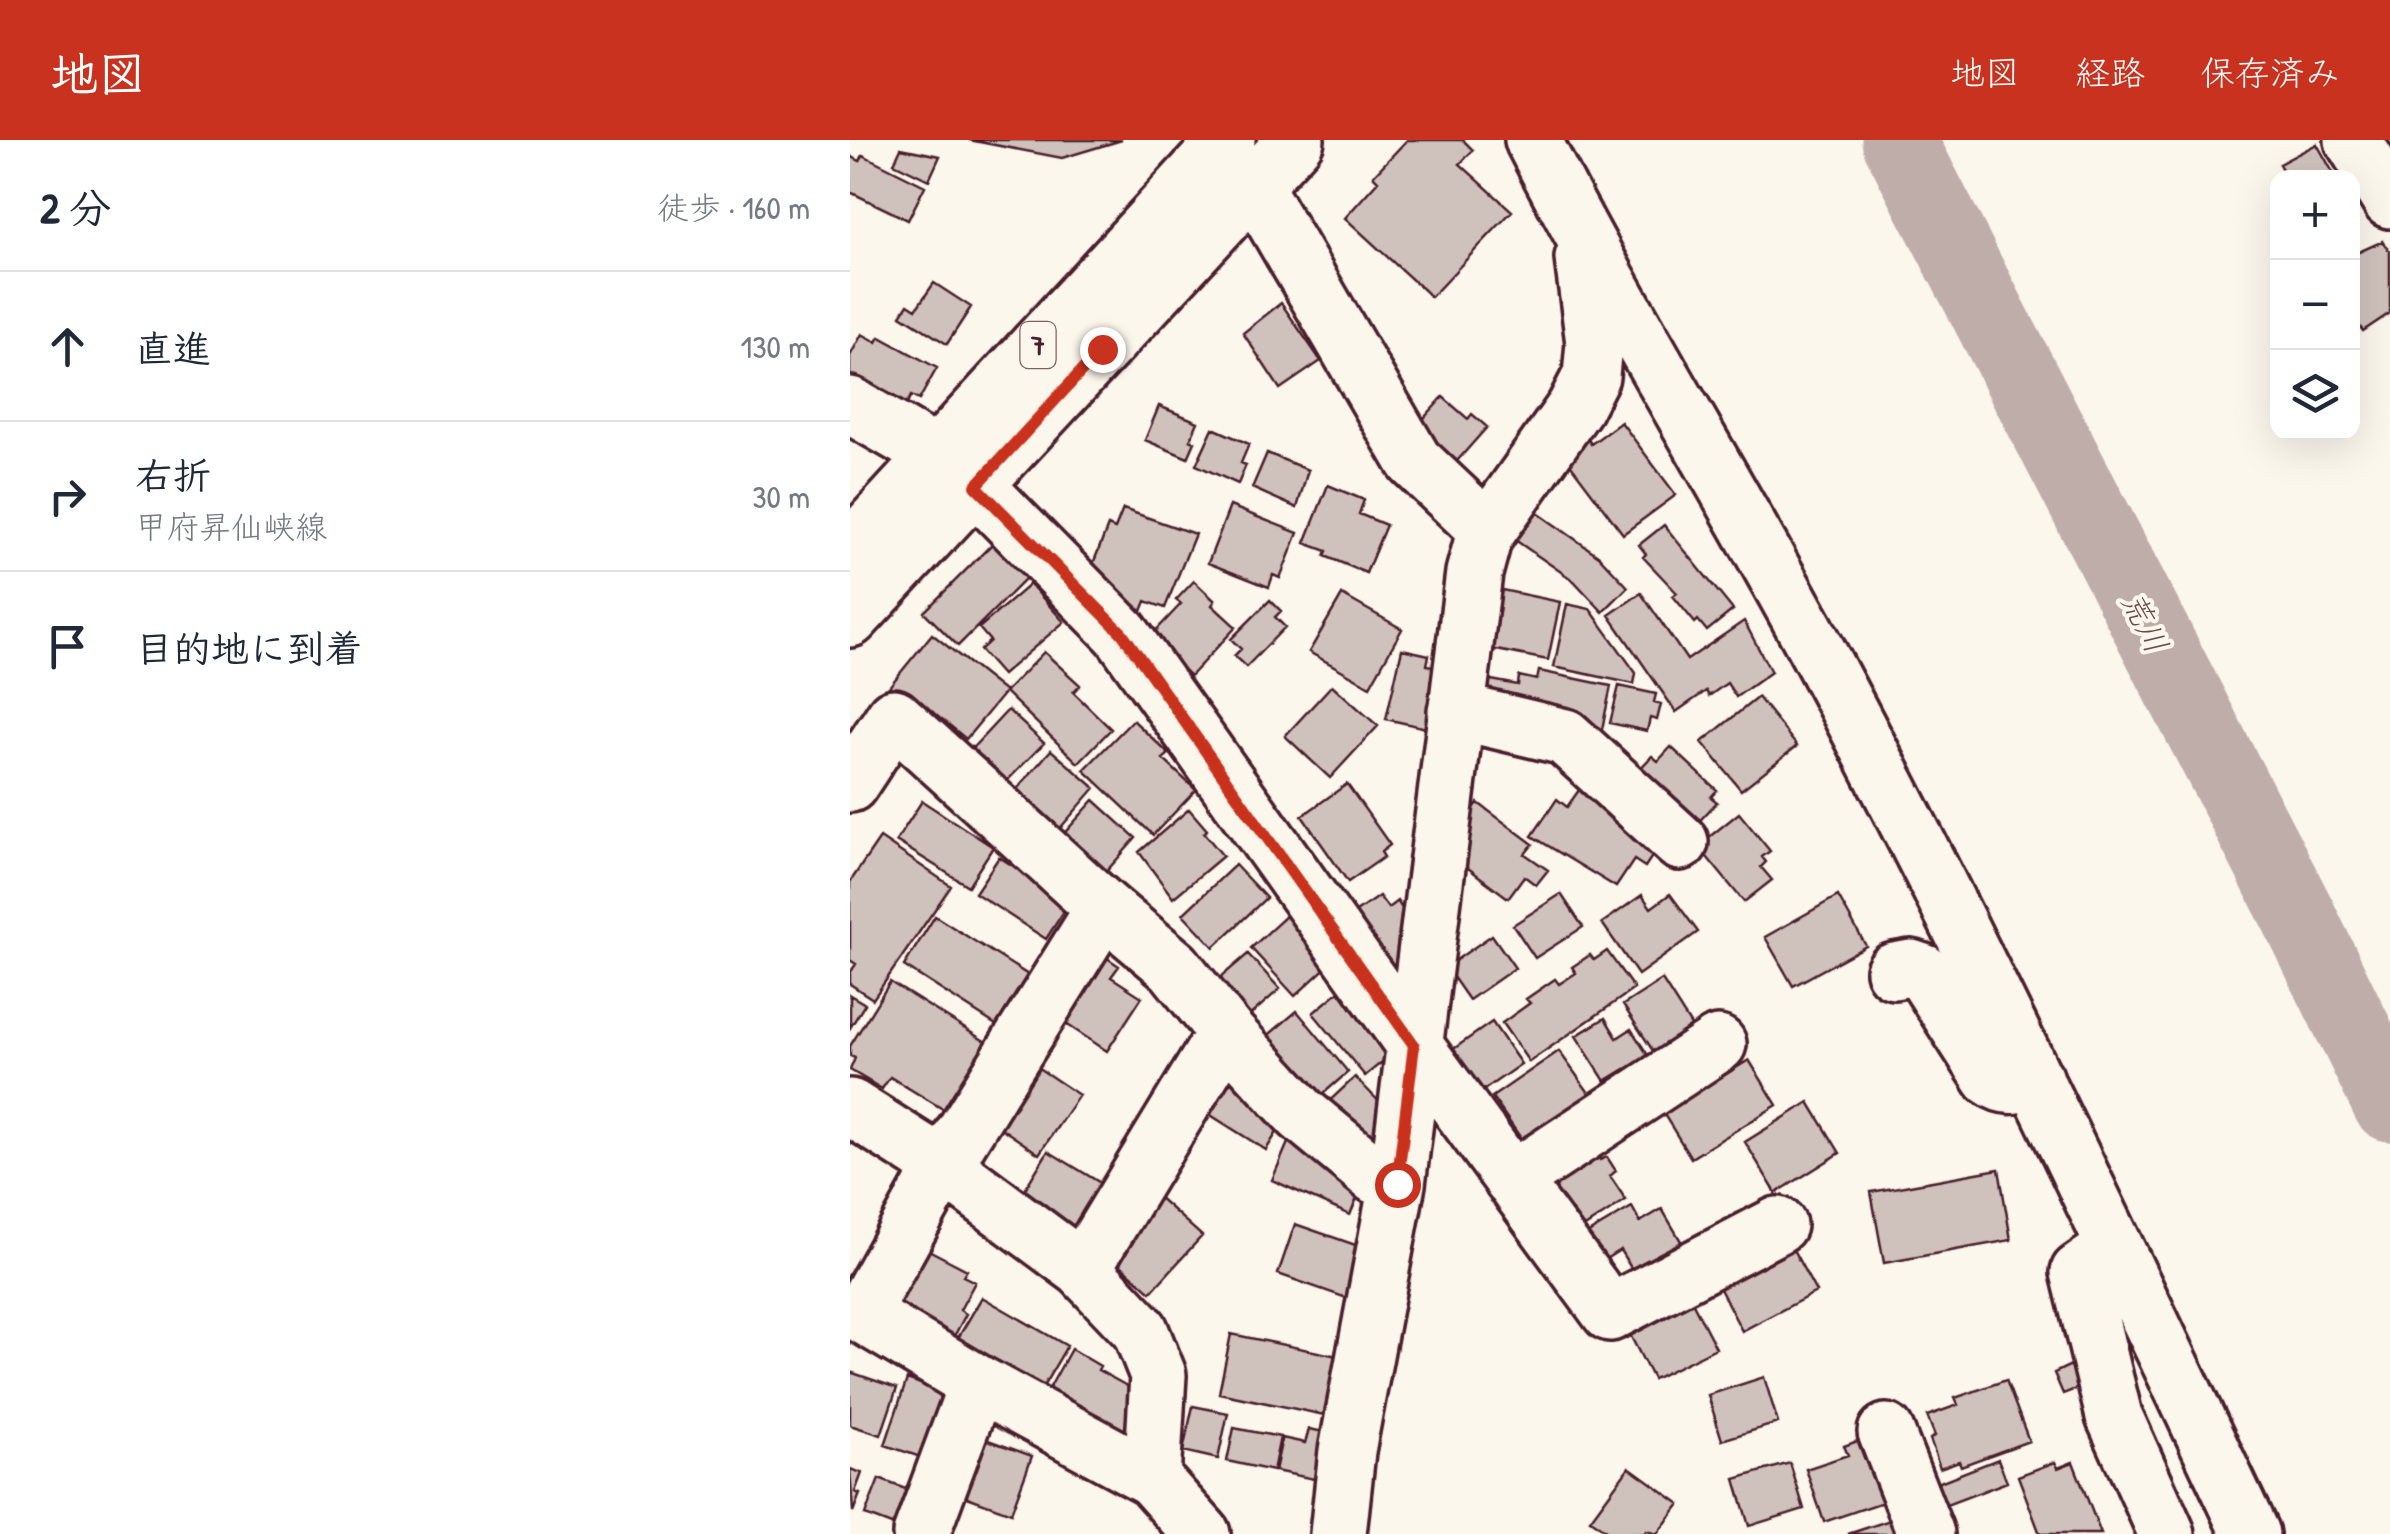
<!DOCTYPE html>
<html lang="ja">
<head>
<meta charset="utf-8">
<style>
  :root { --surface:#fff; --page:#f6f6f7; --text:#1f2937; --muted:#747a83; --line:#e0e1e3; --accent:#c8321e }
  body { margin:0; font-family:"Patrick Hand","Klee One",sans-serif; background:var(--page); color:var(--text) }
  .controls { position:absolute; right:30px; top:30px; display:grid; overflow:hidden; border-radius:20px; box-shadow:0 10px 40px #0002 }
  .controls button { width:90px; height:90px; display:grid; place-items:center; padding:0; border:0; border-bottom:2px solid var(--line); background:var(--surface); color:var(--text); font:50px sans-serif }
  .stop { position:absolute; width:30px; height:30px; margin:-22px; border:8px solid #c8321e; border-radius:50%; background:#fff }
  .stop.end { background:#c8321e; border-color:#fff; box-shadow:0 2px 10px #0008 }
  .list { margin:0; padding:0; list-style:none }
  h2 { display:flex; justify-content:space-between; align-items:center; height:130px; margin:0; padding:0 40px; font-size:42px }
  h2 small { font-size:32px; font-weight:400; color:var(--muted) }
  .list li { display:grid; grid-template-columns:65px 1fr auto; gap:30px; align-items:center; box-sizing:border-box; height:150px; padding:0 40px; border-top:2px solid var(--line) }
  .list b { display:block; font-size:38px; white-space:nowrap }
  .list p { margin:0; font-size:32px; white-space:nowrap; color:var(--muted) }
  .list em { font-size:32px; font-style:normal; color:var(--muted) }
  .icon { flex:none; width:55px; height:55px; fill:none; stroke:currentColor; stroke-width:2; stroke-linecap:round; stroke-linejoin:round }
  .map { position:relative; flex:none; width:1540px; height:1394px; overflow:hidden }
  header { display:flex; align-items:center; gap:60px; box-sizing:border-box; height:140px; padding:0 50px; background:var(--accent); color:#fff }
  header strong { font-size:48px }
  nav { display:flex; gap:55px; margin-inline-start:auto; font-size:35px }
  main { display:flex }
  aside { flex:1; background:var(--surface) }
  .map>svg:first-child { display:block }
</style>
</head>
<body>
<header>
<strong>地図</strong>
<nav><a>地図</a><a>経路</a><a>保存済み</a></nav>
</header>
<main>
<aside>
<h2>2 分<small>徒歩 · 160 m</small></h2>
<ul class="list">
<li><svg class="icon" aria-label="ahead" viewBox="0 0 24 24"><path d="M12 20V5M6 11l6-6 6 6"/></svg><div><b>直進</b></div><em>130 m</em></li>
<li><svg class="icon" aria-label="right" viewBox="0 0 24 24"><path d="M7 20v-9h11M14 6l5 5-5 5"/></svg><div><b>右折</b><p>甲府昇仙峡線</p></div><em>30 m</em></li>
<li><svg class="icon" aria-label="arrive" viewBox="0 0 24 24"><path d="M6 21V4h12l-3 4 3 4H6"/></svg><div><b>目的地に到着</b></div></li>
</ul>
</aside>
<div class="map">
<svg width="1540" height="1394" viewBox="0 0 1540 1394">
  <rect width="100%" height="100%" fill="#fbf7ec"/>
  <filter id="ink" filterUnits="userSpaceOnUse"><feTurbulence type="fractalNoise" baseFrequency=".01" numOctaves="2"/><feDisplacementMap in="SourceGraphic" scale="20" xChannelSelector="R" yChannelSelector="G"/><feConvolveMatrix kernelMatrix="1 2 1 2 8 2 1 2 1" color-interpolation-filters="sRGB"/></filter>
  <g filter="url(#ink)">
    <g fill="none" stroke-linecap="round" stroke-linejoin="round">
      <!-- river -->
      <path stroke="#bfadaa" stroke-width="75" d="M 1049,0 L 1447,773 L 1540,964"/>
    </g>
    <!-- building -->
    <path fill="#cfc2bc" stroke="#4a1f2b" stroke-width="2.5" d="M 119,0 L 272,0 L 212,18 Z
      M 557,0 L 613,0 L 623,10 L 610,24 L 662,71 L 581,157 L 495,78 L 528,41 L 523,36 Z
      M 1467,4 L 1486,38 L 1437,38 L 1429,24 Z
      M 51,8 L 90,16 L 79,40 L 44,23 Z
      M 13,15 L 75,46 L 58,80 L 0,52 L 0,16 L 10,21 Z
      M 1533,101 L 1540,112 L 1540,173 L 1513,191 L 1502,176 L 1502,128 L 1506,126 L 1502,115 Z
      M 84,143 L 121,167 L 97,204 L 51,175 L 58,164 L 66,169 Z
      M 431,163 L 471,221 L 430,249 L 393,193 Z
      M 12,194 L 27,202 L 30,197 L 87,228 L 69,260 L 61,256 L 54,270 L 0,241 L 0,216 Z
      M 593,257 L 618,279 L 622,274 L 637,287 L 607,321 L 567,286 Z
      M 309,266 L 348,282 L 340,300 L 345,302 L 338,318 L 295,300 Z
      M 771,282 L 826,355 L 773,394 L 715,317 L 738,299 L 741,304 Z
      M 363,288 L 399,304 L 391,323 L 396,325 L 388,344 L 346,325 Z
      M 417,313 L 458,330 L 447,368 L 402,348 Z
      M 478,345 L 514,360 L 509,374 L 536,385 L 516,433 L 475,416 L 477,411 L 455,403 Z
      M 675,364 L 749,416 L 778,447 L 753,472 L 724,441 L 655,393 Z
      M 380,366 L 448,393 L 430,438 L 423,435 L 419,447 L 358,423 Z
      M 273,369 L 345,394 L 315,468 L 296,461 L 288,481 L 239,434 L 258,386 L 265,389 Z
      M 814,385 L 883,470 L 857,491 L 848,480 L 845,483 L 823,456 L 827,453 L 793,417 L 796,414 L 789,405 Z
      M 149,397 L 183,431 L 108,506 L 74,472 Z
      M 344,441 L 365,461 L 362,465 L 386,487 L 340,536 L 299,498 L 331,464 L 326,460 Z
      M 180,444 L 214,482 L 152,535 L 130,510 L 140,501 L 129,488 Z
      M 642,448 L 710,462 L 698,520 L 631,507 Z
      M 791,453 L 837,520 L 894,481 L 921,532 L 886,557 L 877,543 L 859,556 L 856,551 L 826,572 L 759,475 Z
      M 492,455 L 552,489 L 520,546 L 459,512 Z
      M 420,460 L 431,471 L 425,477 L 435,487 L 396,527 L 384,516 L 391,509 L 381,499 Z
      M 717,464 L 740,469 L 786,533 L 784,544 L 704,527 Z
      M 82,494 L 155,552 L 116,599 L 92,579 L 86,587 L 38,548 Z
      M 552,509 L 579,515 L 577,525 L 594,528 L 581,589 L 536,579 Z
      M 194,512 L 230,545 L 223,552 L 261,589 L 228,623 L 155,552 Z
      M 689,531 L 761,546 L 751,594 L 619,567 L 625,537 L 668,545 L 669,536 L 687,540 Z
      M 482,545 L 528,586 L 480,638 L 435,596 Z
      M 769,546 L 806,554 L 804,562 L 811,564 L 807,580 L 800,578 L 797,591 L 760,583 Z
      M 908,557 L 947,606 L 891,650 L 852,602 Z
      M 158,570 L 194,603 L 150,648 L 116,615 Z
      M 283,580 L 319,614 L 313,619 L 346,650 L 303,695 L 234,630 Z
      M 821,607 L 867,650 L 861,657 L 867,662 L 841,690 L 785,634 L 802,616 L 808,621 Z
      M 201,610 L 245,648 L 205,694 L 161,656 Z
      M 734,643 L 812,701 L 795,727 L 784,720 L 766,747 L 682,696 L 707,659 L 717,667 Z
      M 497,644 L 540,705 L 531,712 L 534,717 L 498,742 L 452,676 Z
      M 244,660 L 286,698 L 253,735 L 210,698 Z
      M 72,661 L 143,707 L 118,746 L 46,701 Z
      M 628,663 L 683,704 L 675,714 L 698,730 L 686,745 L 674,736 L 658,758 L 598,713 L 605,693 Z
      M 339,669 L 357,690 L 354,693 L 373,716 L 323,758 L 289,712 Z
      M 889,673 L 920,711 L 912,717 L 916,722 L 911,727 L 922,740 L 894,762 L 848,706 Z
      M 30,698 L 101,746 L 23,859 L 0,844 L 0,833 L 6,824 L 0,820 L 0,742 Z
      M 149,717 L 220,762 L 196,799 L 125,753 Z
      M 385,725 L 416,758 L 364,807 L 333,774 Z
      M 711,754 L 733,787 L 685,818 L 663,785 Z
      M 820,754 L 848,792 L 788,835 L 752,783 L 792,755 L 801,768 Z
      M 529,756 L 538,768 L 547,761 L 568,792 L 563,819 L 534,840 L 493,781 Z
      M 988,756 L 1016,806 L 943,846 L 915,797 Z
      M 437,775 L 481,823 L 445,856 L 401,808 Z
      M 85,776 L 178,835 L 146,885 L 54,826 Z
      M 642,795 L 665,828 L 619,860 L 596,827 Z
      M 247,811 L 269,826 L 261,837 L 292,857 L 257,911 L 204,876 Z
      M 757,811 L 784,849 L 679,922 L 652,883 L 680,863 L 676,859 L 705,839 L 709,844 L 726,833 L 722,827 L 740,815 L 744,820 Z
      M 398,814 L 430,849 L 397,878 L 364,843 Z
      M 812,840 L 847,895 L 809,920 L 773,865 Z
      M 40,842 L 144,907 L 101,974 L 40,937 L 32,949 L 0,930 L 5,918 L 0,916 L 0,906 Z
      M 494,847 L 543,913 L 515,936 L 463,873 Z
      M 0,855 L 15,864 L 0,888 Z
      M 447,871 L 498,932 L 466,960 L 415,898 Z
      M 755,878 L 767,898 L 781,889 L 803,923 L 779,937 L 775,929 L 755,941 L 726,896 Z
      M 642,882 L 671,924 L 621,959 L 592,917 Z
      M 709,911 L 742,957 L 675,1004 L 642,957 Z
      M 899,920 L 927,965 L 841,1018 L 813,973 Z
      M 184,925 L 229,955 L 189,1014 L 145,984 Z
      M 372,930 L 434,981 L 416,1010 L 348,967 Z
      M 505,937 L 546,979 L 540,1010 L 473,967 Z
      M 959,962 L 990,1013 L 926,1053 L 895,1002 Z
      M 440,998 L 509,1036 L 501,1053 L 508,1056 L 500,1075 L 422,1040 Z
      M 742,1008 L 750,1020 L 757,1017 L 766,1031 L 760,1036 L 776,1060 L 724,1094 L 687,1044 Z
      M 198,1011 L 252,1044 L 223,1090 L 170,1057 Z
      M 1149,1029 L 1161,1100 L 1034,1123 L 1021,1052 Z
      M 306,1055 L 352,1096 L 301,1152 L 263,1118 L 293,1084 L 286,1077 Z
      M 782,1067 L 790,1082 L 812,1069 L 838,1113 L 789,1141 L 770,1110 L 751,1122 L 735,1095 Z
      M 445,1084 L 523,1111 L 505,1161 L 428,1134 Z
      M 940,1104 L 966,1152 L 892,1191 L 869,1147 Z
      M 69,1105 L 117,1130 L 113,1136 L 125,1142 L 110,1170 L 116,1174 L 100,1204 L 34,1169 Z
      M 837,1152 L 866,1208 L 803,1239 L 777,1189 Z
      M 132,1157 L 217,1206 L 187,1257 L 101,1210 Z
      M 381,1194 L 497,1218 L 484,1277 L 369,1253 Z
      M 221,1209 L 250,1226 L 248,1230 L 286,1251 L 291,1270 L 271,1305 L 195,1256 Z
      M 1221,1225 L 1231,1247 L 1213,1254 L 1204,1233 Z
      M 0,1232 L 47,1248 L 31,1295 L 0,1285 Z
      M 914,1237 L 928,1283 L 872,1300 L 858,1255 Z
      M 57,1239 L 104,1256 L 82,1321 L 35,1305 Z
      M 1156,1240 L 1179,1301 L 1111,1326 L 1109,1321 L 1090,1328 L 1080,1299 L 1085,1296 L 1077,1276 L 1108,1265 L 1105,1258 Z
      M 343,1266 L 378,1273 L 368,1319 L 333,1311 Z
      M 384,1288 L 430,1297 L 423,1331 L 377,1321 Z
      M 459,1289 L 484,1294 L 474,1341 L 425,1331 L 432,1298 L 455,1303 Z
      M 127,1296 L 182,1316 L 161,1373 L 106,1353 Z
      M 1021,1296 L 1022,1330 L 1033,1362 L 974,1382 L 956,1329 L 998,1315 L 994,1306 Z
      M 1148,1319 L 1157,1342 L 1086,1369 L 1077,1347 Z
      M 1205,1322 L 1208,1328 L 1223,1322 L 1251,1394 L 1190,1394 L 1168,1336 Z
      M 940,1323 L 954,1369 L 899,1386 L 885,1339 Z
      M 779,1327 L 830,1364 L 807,1394 L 796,1391 L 794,1394 L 760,1394 L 740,1380 Z
      M 0,1329 L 12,1333 L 5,1352 L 10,1354 L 3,1372 Z
      M 29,1339 L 69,1354 L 60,1392 L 15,1375 Z
      M 1052,1376 L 1058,1394 L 998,1394 Z"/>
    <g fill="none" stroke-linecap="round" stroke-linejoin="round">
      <defs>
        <path id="minor" d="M 683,0 C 777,185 889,361 985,544 C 1133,823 1266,1109 1401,1394
          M 1503,0 L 1540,60
          M 404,46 L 564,321 L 638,391
          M 0,265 L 88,316 L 126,346 L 271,493 L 564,905 L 760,1173 L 928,1085
          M 606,571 L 715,597 L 830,702
          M 0,644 L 44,577 L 254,768 L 324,827 L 376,892 L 451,974 L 526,1036 L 547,1044
          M 254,768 L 93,1026 L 11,1174 L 127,1243 L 302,1338
          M 1044,831 L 1061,828 L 1073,832 L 1141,938 C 1157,950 1168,945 1186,940
          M 0,967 L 93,1026 L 232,1129 L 290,1190 L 308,1235 L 302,1338 L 352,1394
          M 662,1040 L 868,904
          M 1265,1107 L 1229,1132 L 1264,1276 L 1317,1394
          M 232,1129 L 376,892
          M 1036,1292 L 1076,1394
          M 71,1394 L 127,1243
          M 488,1394 L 497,1311 L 547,1044 L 624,433 L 634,396 L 725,267 L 741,236 L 744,203 L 733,118"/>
        <path id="major" d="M 0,410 L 377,0
          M 0,479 L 446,0"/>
      </defs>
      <!-- minor casing -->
      <use href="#minor" stroke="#4a1f2b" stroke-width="62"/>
      <!-- major casing -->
      <use href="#major" stroke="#4a1f2b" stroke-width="62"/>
      <!-- minor -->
      <use href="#minor" stroke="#fbf7ec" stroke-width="55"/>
      <!-- major -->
      <use href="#major" stroke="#fbf7ec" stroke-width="55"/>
    </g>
  </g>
  <g fill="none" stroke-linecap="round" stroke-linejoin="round" filter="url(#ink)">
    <!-- route -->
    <path stroke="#c8321e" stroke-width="12" d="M 252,209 L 126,346 L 272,493 L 564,905 L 547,1044"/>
  </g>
  <g text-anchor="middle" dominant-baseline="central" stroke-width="8" stroke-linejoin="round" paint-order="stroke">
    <!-- shield labels -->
    <rect fill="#fbf7ec" stroke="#7f6065" stroke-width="2.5" x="170.5" y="182" width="35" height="46" rx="8"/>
    <g font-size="28" font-weight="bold" fill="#4a1f2b">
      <text x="188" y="205">7</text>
    </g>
    <!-- water labels -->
    <g font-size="32" font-style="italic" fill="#6d4a51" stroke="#fbf7ec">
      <text transform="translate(1295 482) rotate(63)">荒川</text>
    </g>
  </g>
</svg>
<div class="controls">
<button>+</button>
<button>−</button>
<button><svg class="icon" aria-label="layers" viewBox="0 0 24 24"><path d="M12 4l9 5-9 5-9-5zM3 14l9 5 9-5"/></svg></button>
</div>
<div class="stop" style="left:547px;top:1044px"></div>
<div class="stop end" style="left:252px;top:209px"></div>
</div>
</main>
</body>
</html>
